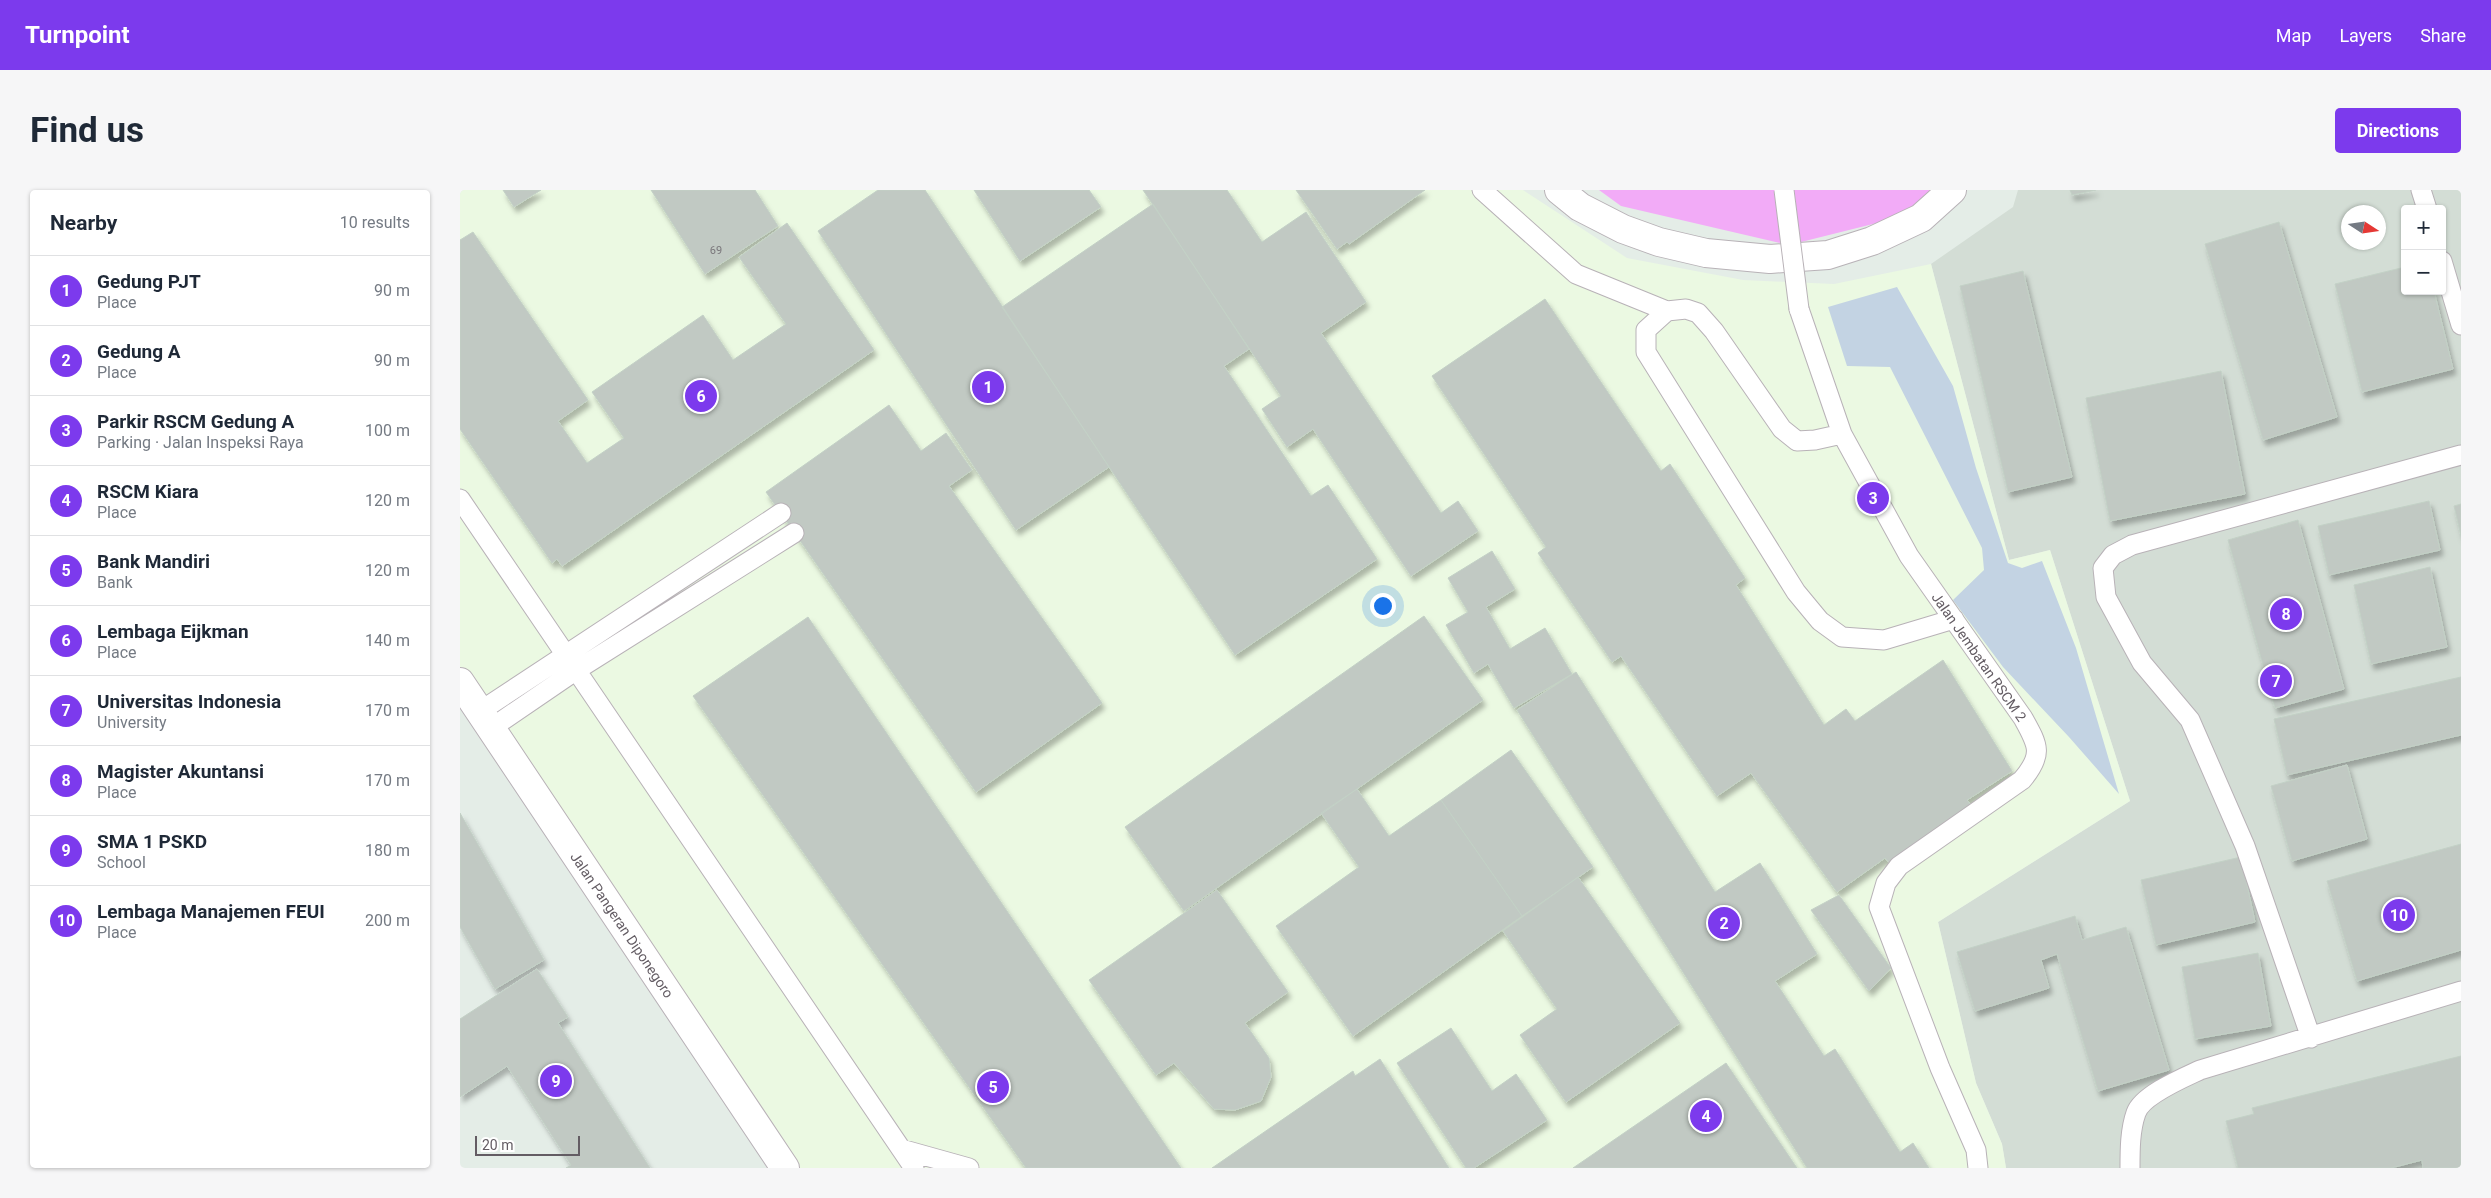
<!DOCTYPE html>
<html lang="en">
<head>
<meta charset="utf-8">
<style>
  :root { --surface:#fff; --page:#f6f6f7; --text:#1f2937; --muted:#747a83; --line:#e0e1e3; --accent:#7c3aed }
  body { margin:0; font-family:Roboto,sans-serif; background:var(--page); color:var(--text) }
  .controls { position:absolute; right:15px; top:15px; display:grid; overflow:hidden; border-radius:5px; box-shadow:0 1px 4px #0004 }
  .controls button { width:45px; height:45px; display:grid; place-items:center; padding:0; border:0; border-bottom:1px solid var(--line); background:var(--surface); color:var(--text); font:25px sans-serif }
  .compass { position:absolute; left:1881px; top:15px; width:45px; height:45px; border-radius:50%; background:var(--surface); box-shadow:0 1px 4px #0004; rotate:102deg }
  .scale { position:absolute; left:15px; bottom:12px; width:105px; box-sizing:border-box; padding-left:5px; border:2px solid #635c63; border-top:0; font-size:14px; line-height:18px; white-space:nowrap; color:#635c63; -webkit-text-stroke:4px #fff; paint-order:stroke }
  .you { position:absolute; left:922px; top:415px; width:18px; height:18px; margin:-12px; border:4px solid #fff; border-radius:50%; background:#1a73e8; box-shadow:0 0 0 8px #1a73e833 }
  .badge { display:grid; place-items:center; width:32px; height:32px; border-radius:50%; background:var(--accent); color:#fff; font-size:16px; font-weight:700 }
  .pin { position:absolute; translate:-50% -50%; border:2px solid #fff; box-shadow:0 1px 5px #0006 }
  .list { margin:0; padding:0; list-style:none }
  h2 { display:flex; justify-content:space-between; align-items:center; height:65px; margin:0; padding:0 20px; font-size:21px }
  h2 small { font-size:16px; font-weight:400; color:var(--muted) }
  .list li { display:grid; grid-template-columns:32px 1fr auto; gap:15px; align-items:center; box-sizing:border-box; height:70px; padding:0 20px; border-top:1px solid var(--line) }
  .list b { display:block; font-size:19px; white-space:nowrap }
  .list p { margin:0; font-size:16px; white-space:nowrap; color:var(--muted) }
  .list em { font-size:16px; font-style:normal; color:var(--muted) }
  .map { position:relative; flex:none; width:2001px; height:978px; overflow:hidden; border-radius:5px }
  header { display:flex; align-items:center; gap:30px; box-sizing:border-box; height:70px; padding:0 25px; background:var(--accent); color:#fff }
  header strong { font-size:24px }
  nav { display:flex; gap:28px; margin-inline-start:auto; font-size:18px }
  .intro { display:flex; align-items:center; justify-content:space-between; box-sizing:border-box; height:120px; padding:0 30px }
  h1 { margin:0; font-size:35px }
  .button { padding:12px 22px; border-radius:5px; background:var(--accent); color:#fff; font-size:18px; font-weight:700 }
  main { display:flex; gap:30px; padding:0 30px }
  aside { flex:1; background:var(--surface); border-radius:5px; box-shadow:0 1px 4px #0004 }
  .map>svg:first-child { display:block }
</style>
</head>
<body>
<header>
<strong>Turnpoint</strong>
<nav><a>Map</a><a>Layers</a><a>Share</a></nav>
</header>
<div class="intro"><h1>Find us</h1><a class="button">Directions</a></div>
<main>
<aside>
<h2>Nearby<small>10 results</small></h2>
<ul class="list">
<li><span class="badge">1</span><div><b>Gedung PJT</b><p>Place</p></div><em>90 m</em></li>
<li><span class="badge">2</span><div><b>Gedung A</b><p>Place</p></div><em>90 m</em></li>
<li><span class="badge">3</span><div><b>Parkir RSCM Gedung A</b><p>Parking · Jalan Inspeksi Raya</p></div><em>100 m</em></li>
<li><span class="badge">4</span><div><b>RSCM Kiara</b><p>Place</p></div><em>120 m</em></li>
<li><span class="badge">5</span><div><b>Bank Mandiri</b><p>Bank</p></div><em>120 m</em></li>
<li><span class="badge">6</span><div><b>Lembaga Eijkman</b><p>Place</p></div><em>140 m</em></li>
<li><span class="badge">7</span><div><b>Universitas Indonesia</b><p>University</p></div><em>170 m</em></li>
<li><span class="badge">8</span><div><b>Magister Akuntansi</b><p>Place</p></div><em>170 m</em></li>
<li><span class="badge">9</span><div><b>SMA 1 PSKD</b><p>School</p></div><em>180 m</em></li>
<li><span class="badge">10</span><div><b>Lembaga Manajemen FEUI</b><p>Place</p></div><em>200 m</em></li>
</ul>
</aside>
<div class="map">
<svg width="2001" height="978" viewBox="0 0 2001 978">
  <defs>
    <filter id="shadow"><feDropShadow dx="3" dy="5.5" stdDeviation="2.5" flood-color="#0004"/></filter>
  </defs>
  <rect width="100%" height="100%" fill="#e4ede7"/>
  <!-- education -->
  <path fill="#d3ddd5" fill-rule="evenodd" d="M 1558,0 L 2001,0 L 2001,978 L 1546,978 L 1542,954 L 1516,893 L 1478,732 L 1670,611 L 1590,360 L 1549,370 L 1471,74 L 1553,17 ZM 1945,19 L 1982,19 L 1982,101 L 1945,101 ZM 1888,22 L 1918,22 L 1918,52 L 1888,52 Z"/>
  <!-- medical -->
  <path fill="#ebf9e2" d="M 0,0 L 1063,0 L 1167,68 L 1283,90 L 1374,94 L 1471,74 L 1549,370 L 1590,360 L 1670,611 L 1478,732 L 1516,893 L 1542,954 L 1546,978 L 338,978 L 0,479 Z"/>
  <!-- green -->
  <path fill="#c3d3e3" d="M 1437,97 L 1493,196 L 1516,278 L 1548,373 L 1562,378 L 1582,371 L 1616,458 L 1659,604 L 1609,547 L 1543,477 L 1493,410 L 1524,380 L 1522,358 L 1430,177 L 1387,176 L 1368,117 Z"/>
  <!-- water -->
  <path fill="#f2abf7" d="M 1139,0 L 1471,0 L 1453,24 L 1329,55 L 1161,16 Z"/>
  <!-- building -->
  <path fill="#c1c9c3" stroke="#c3d1c6" filter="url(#shadow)" d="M 43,0 L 81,0 L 54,17 Z
    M 191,0 L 295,0 L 318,36 L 245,84 Z
    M 418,0 L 465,0 L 649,277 L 556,340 L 358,41 Z
    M 514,0 L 629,0 L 641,17 L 560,71 Z
    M 683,0 L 767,0 L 802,52 L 846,22 L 906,112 L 861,143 L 981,323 L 998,311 L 1018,341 L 951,386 L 853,239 L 827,257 L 802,219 L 821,206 Z
    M 836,0 L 965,0 L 889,54 L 887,52 L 877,59 Z
    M 1610,0 L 1636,0 L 1612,5 Z
    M 693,14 L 789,159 L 764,176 L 851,306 L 868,295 L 917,369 L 775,465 L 542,117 Z
    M 1819,32 L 1877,227 L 1803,250 L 1745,54 Z
    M 327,33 L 414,160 L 102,376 L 97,369 L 92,373 L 0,239 L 0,50 L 13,42 L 128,210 L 98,231 L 127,273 L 164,248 L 132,202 L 243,125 L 273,170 L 326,134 L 279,67 Z
    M 1945,77 L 1945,101 L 1974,101 L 1993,179 L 1902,202 L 1875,94 Z
    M 1563,81 L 1612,287 L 1548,302 L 1500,96 Z
    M 1085,109 L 1201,281 L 1210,274 L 1285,388 L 1276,395 L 1364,535 L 1386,519 L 1395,531 L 1483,470 L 1552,581 L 1507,610 L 1514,619 L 1433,677 L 1425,668 L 1377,702 L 1291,583 L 1257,606 L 1161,466 L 1152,472 L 1078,363 L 1086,357 L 972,186 Z
    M 1761,181 L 1785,304 L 1650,331 L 1626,208 Z
    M 429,215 L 461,261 L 486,243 L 512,280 L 489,296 L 642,513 L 516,602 L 306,302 Z
    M 1969,311 L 1980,360 L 1869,385 L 1858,336 Z
    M 2001,314 L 2001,346 L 1994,316 Z
    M 1838,330 L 1884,499 L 1815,518 L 1768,350 Z
    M 1032,361 L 1055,399 L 1026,417 L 1050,459 L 1085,438 L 1112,484 L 1054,518 L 1028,474 L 1014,483 L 986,435 L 1008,422 L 988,388 Z
    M 1970,377 L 1987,457 L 1911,474 L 1894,395 Z
    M 964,426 L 1023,510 L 724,721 L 665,637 Z
    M 348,427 L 570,755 L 721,978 L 566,978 L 233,506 Z
    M 1116,482 L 1255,702 L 1300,673 L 1357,764 L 1315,791 L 1364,866 L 1375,859 L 1440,962 L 1453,953 L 1469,978 L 1347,978 L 1057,520 Z
    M 2001,487 L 2001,545 L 1827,585 L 1814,529 Z
    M 1051,560 L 1133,677 L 1062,726 L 981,610 Z
    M 1887,575 L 1907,649 L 1832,671 L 1811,596 Z
    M 897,599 L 929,646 L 981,610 L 1062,726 L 893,846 L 816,736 L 899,677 L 861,623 Z
    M 0,623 L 84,770 L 35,799 L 0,737 Z
    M 2001,654 L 2001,760 L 1897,791 L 1867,691 Z
    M 1781,667 L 1795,732 L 1696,755 L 1681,690 Z
    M 1118,687 L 1220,833 L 1106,912 L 1060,845 L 1097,819 L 1043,741 Z
    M 757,700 L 828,802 L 785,833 L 809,868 L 811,887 L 801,911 L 775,920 L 754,919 L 714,873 L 696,885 L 629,790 Z
    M 1379,705 L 1431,778 L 1409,801 L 1351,720 Z
    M 1615,726 L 1622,750 L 1666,737 L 1709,880 L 1638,901 L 1597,764 L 1581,770 L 1589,798 L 1515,821 L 1497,762 Z
    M 1798,763 L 1811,836 L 1735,849 L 1722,777 Z
    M 77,779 L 108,827 L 98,833 L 190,978 L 106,978 L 111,975 L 47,876 L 0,907 L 0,829 Z
    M 991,838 L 1032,901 L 1056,884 L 1087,930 L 1014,978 L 1006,978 L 937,873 Z
    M 2001,866 L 2001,978 L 1963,978 L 1962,970 L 1931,978 L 1778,978 L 1766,931 L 1794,924 L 1792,918 Z
    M 920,869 L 989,978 L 752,978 L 893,881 L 895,886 Z
    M 1266,873 L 1337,978 L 1113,978 Z"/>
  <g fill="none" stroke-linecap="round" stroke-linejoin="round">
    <defs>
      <path id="service" d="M 1022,0 L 1116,84 L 1207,121
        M 1961,0 L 1967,19
        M 1982,71 L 2001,135
        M 1339,119 L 1382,244 L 1449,366 L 1563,528 C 1578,555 1584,564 1562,590 L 1439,676 L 1426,693 L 1419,717 L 1480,878 L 1516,960 L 1518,978
        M 1382,244 L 1355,250 L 1337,251 L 1322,239 L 1254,141 L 1238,123 L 1226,119 L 1207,121 L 1186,140 L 1186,162 L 1336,402 L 1360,431 L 1382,447 L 1424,450 L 1494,429
        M 0,309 L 454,978
        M 19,522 L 321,323
        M 30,539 L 115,481 L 334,343
        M 1851,848 L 1785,656 L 1730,530 L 1682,473 L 1646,407 L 1643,378 L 1653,365 L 1672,355 L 2001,265
        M 441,959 L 509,978
        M 1670,978 C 1670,960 1670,940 1676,923 C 1682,905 1723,888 1740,880 L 2001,801"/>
      <path id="minor" d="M 1099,0 L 1120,17 L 1163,39 L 1199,52 L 1246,63 L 1310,69 L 1368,65 L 1412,51 L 1461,28 L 1492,0"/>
      <path id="secondary" d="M 0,492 L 325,978"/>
    </defs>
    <!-- service casing -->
    <use href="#service" stroke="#b8b2b7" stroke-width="21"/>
    <!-- minor casing -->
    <use href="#minor" stroke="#b8b2b7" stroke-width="30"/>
    <!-- secondary casing -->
    <use href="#secondary" stroke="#b8b1b7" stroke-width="30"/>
    <!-- service -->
    <use href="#service" stroke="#fff" stroke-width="19"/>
    <!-- minor -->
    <use href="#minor" stroke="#fff" stroke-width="28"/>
    <!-- secondary -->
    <use href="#secondary" stroke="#fff" stroke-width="28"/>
    <defs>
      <path id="service-bridge" d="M 1324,0 L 1339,119"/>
    </defs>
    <!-- service-bridge casing -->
    <use href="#service-bridge" stroke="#b8b2b7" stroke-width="21" stroke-linecap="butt"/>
    <!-- service-bridge -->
    <use href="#service-bridge" stroke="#fff" stroke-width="19"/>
  </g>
  <g text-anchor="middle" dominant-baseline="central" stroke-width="4.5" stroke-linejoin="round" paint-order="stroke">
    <!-- number labels -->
    <g font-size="11" fill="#7a777b">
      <text x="256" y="60">69</text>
    </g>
    <!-- street labels -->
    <g font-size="14" fill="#635c63" stroke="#fff">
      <text transform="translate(1519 467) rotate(55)">Jalan Jembatan RSCM 2</text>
      <text transform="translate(162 735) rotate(56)">Jalan Pangeran Diponegoro</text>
    </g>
  </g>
</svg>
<div class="controls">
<button>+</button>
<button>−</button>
</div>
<svg class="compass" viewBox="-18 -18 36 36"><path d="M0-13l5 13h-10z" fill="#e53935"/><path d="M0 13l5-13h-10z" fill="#747a83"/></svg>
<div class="scale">20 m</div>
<div class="you"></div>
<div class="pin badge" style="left:528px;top:197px">1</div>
<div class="pin badge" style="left:1264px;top:733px">2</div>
<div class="pin badge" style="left:1413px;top:308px">3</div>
<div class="pin badge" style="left:1246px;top:926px">4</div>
<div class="pin badge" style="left:533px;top:897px">5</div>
<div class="pin badge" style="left:241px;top:206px">6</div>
<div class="pin badge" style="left:1816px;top:491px">7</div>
<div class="pin badge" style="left:1826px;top:424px">8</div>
<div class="pin badge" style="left:96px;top:891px">9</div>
<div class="pin badge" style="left:1939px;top:725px">10</div>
</div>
</main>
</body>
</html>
